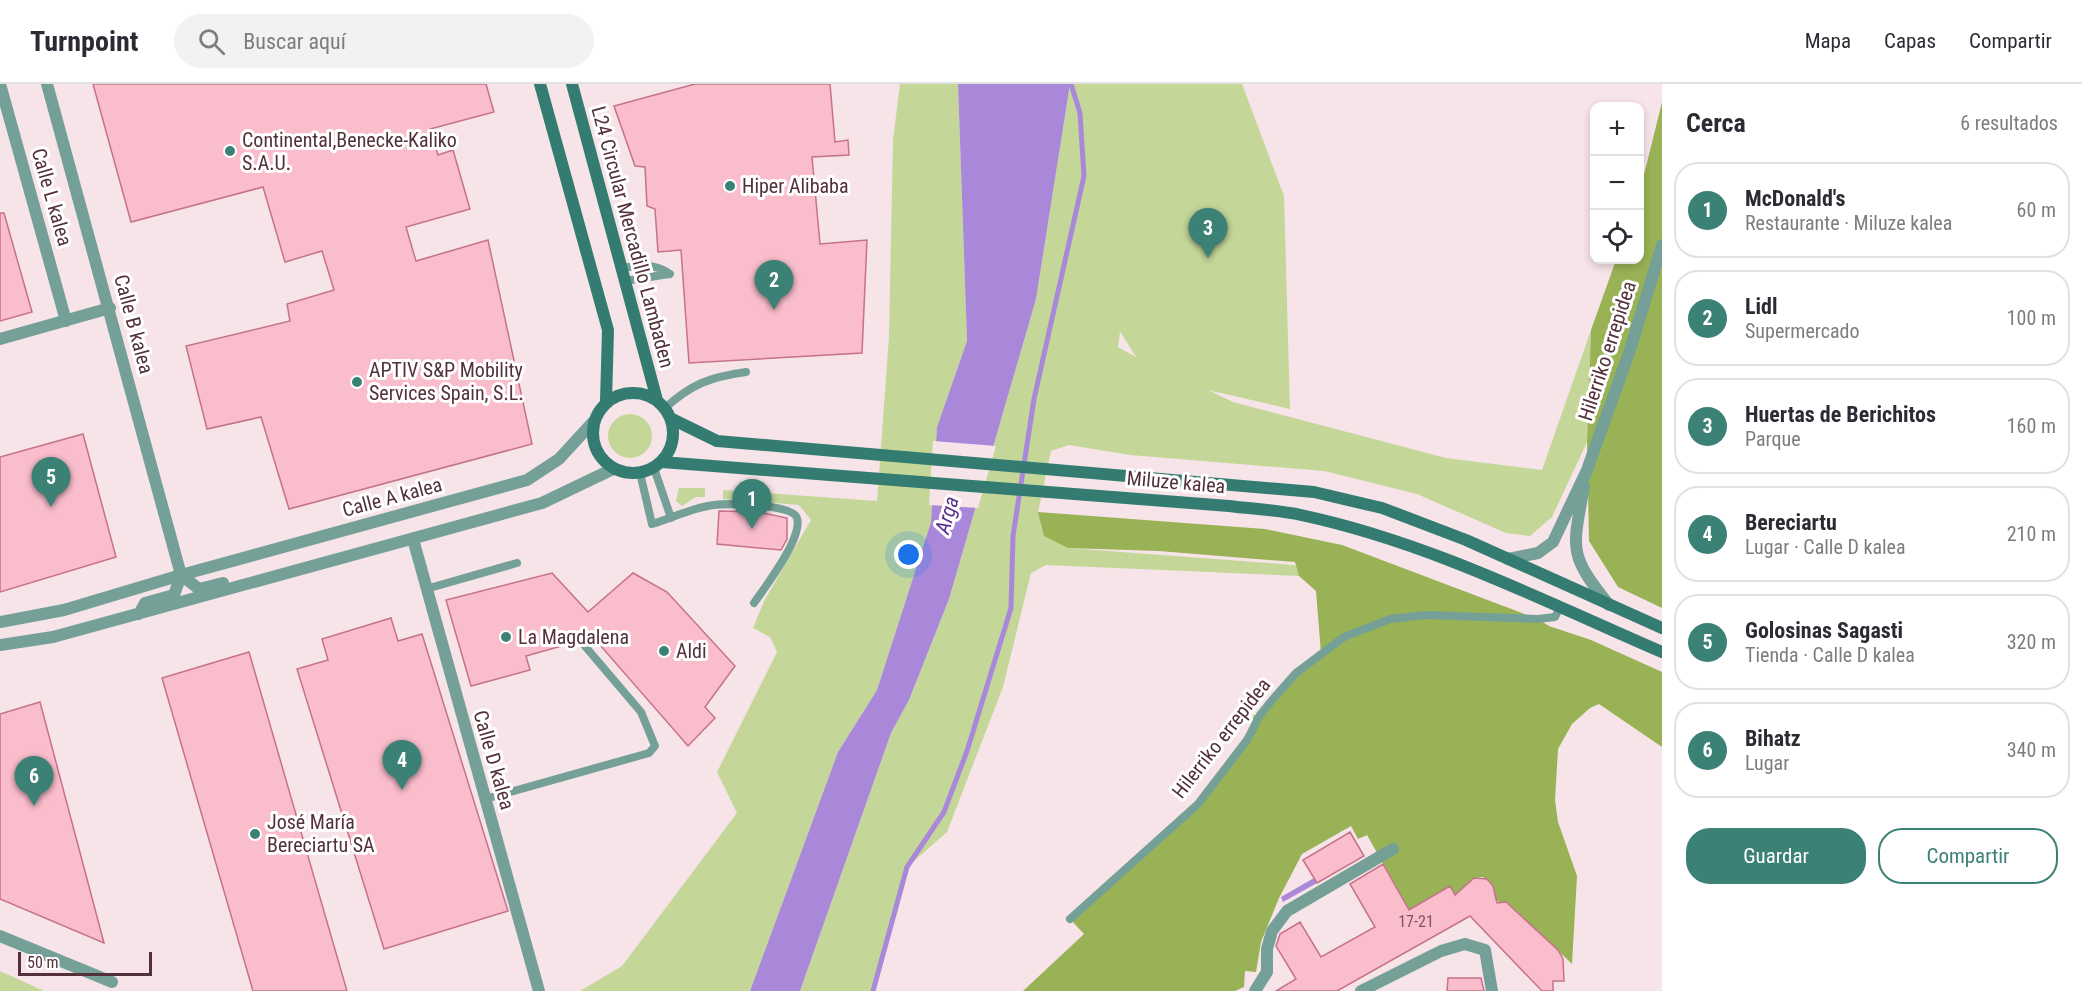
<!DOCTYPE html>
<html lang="es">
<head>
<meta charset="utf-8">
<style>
  :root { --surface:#fff; --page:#f2f2f3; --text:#2b2b33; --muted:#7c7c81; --line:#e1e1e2; --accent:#3c8176 }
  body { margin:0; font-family:"Roboto Condensed",sans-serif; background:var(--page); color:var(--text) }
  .controls { position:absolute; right:18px; top:18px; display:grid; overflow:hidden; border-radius:12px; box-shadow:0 3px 9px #0003 }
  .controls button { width:54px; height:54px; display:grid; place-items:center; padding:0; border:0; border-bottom:2px solid var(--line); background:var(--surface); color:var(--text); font:30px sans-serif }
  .scale { position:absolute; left:18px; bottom:15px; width:134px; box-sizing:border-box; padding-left:6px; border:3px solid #54303a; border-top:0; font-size:16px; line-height:21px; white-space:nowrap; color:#54303a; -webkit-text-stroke:4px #fff; paint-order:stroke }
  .you { position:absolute; left:909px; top:471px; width:21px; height:21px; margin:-15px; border:4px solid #fff; border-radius:50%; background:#1a73e8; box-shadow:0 0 0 9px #1a73e833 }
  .badge { display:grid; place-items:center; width:39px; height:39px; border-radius:50%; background:var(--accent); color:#fff; font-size:20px; font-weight:700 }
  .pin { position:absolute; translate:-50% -50px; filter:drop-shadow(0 2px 3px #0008) }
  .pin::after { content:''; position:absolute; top:32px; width:21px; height:18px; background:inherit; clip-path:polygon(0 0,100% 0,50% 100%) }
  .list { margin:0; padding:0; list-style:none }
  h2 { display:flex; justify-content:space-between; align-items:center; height:78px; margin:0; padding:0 24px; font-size:26px }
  h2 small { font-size:20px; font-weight:400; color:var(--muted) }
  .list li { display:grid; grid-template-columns:39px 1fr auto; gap:18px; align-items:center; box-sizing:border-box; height:96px; margin:0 12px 12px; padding:0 12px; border:2px solid var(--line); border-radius:24px }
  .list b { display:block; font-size:22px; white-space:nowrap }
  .list p { margin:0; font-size:20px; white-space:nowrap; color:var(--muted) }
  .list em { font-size:20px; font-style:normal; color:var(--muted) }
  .actions { display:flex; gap:12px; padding:18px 24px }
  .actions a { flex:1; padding:14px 0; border:2px solid var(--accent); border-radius:24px; text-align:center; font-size:21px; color:var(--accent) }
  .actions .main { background:var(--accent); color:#fff }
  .icon { flex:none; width:33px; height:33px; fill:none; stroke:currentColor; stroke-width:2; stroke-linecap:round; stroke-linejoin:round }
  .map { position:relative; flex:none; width:1662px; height:907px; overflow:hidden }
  header { display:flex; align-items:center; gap:36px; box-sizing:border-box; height:84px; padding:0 30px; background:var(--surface); border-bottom:2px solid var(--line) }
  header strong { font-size:28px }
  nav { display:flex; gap:33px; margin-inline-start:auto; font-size:21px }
  .search { width:420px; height:54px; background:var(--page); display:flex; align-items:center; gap:15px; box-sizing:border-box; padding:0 21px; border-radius:33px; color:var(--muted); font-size:22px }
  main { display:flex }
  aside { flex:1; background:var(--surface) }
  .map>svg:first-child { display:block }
</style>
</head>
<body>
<header>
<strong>Turnpoint</strong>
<div class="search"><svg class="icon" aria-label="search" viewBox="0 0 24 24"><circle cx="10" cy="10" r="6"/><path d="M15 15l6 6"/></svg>Buscar aquí</div>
<nav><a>Mapa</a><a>Capas</a><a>Compartir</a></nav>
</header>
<main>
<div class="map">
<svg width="1662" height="907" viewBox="0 0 1662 907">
  <rect width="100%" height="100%" fill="#f7e4e8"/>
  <!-- green -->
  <path fill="#c4d799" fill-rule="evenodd" d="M 900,0 L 958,0 L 967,257 L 937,343 L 931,438 L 877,606 L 838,668 L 750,907 L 580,907 L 622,882 L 737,729 L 717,688 L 777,568 L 770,553 L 753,544 L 764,517 L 811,436 L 799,421 L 723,415 L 723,406 L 877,417 L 889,253 L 893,56 Z
    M 1070,0 L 1242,0 L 1284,112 L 1290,325 L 1208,306 L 1233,318 L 1446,374 L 1542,386 L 1591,246 L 1587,358 L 1552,433 L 1530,452 L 1506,449 L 1417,410 L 1324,387 L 1130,371 L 1069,361 L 1051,367 L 1038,428 L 1068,464 L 1307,482 L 1299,492 L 1046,481 L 1031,489 L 1003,603 L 947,748 L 907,783 L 874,907 L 800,907 L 891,649 L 909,616 L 949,515 L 1036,215 ZM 1120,248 L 1121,249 L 1136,273 L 1118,263 Z
    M608 352a22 22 0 1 1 44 0a22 22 0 1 1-44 0Z
    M 679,404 L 705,404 L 705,413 L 696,413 L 682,422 L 676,417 Z
    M 0,887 L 44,907 L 0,907 Z"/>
  <!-- forest -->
  <path fill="#99b256" d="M 1662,18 L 1662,524 L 1618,503 L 1589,457 L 1587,358 L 1591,246 L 1616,176 L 1640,176 L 1640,107 Z
    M 1038,428 L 1265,445 L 1342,461 L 1538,535 L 1549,542 L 1591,556 L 1662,588 L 1662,663 L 1599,620 L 1590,624 L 1572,640 L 1558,665 L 1555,716 L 1558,738 L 1577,792 L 1572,880 L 1507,818 L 1500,819 L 1493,812 L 1493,802 L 1483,793 C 1468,793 1463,805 1459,817 L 1450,803 L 1409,826 L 1367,751 L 1358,755 L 1351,742 L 1302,770 L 1279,814 L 1261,858 L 1256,888 L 1245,887 L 1244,903 L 1235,907 L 1023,907 L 1084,850 L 1070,835 L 1189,728 L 1247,656 L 1254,631 L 1260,631 L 1321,569 L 1316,507 L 1299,492 L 1295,478 L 1159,467 L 1068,464 L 1044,452 Z"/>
  <!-- water -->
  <path fill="#a988da" d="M 958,0 L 1070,0 L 1036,215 L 949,515 L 909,616 L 891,649 L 800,907 L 750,907 L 838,668 L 877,606 L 931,438 L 937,343 L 967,257 Z
    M 1314,794 L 1317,799 L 1283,818 L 1281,813 Z"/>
  <!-- pier -->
  <path fill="#f7e4e8" d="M 933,357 L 996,362 L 978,424 L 929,421 Z"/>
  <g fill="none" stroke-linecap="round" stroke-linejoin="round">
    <!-- stream -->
    <path stroke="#a988da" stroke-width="5" d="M 873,907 L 907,783 L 944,728 L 967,667 L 1011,524 L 1013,452 L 1034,315 L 1084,92 L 1080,29 L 1071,0"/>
  </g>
  <!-- building -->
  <path fill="#fabdcc" stroke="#c5728a" stroke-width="1.5" d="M 93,0 L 486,0 L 494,28 L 430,45 L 438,71 L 453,66 L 470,125 L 406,143 L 416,177 L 488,156 L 532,360 L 289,425 L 261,333 L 207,345 L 186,262 L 290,237 L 287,220 L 334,206 L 322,167 L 285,178 L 263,103 L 131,138 Z
    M 695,0 L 830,0 L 835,58 L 848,56 L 849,71 L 812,73 L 820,160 L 867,156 L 862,269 L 689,279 L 681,166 L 658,168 L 655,125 L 647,122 L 645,83 L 635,82 L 614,22 Z
    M 0,129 L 4,129 L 32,228 L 0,237 Z
    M 83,350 L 116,473 L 0,508 L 0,373 Z
    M 719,427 L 759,428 L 787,434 L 787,455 L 781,466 L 717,460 Z
    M 552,489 L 588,528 L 633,489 L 667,508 L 735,582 L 705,623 L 715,634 L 688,662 L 593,553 L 526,572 L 530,586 L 471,602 L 446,516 Z
    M 391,534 L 398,557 L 422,550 L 508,827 L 384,865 L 297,585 L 328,576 L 322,555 Z
    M 249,568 L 347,907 L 253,907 L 162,594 Z
    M 40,618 L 104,859 L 0,815 L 0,630 Z
    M 1350,748 L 1364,772 L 1317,799 L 1303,776 Z
    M 1383,780 L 1409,826 L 1450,802 L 1455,811 L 1474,794 L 1487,795 L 1493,802 L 1497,819 L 1506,818 L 1558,866 L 1563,875 L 1564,897 L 1553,897 L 1553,907 L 1542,907 L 1470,832 L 1337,907 L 1276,907 L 1296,895 L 1276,862 L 1280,850 L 1300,838 L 1321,873 L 1375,843 L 1350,800 Z
    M 1448,894 L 1481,894 L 1484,907 L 1447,907 Z"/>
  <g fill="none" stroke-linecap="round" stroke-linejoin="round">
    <!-- service -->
    <path stroke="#74a098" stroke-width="8" d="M 622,184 C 640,181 655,179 670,190
      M 625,197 L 669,190
      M 664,325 C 691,300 710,293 746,288
      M 654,384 L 671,434
      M 640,389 L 652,440 C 672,434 694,423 714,421 C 728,419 793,420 797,434 C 803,454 765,503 754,519
      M 426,505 L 517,479
      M 485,715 L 649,669 L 655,662 L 641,628 L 584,561
      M 1070,835 L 1198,720 L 1247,656 L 1260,631 L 1273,615 L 1296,589 L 1344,553 L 1390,535 L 1426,531 L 1538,535 L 1555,533 L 1560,523"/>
    <!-- pedestrian -->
    <path stroke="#74a098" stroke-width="12" d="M 1255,907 L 1267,888 L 1267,865 L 1272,847 L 1287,827 L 1393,765
      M 1361,907 L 1441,867 L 1465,860 L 1485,866 L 1492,907"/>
    <!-- minor -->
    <path stroke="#74a098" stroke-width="12" d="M 0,0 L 66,237
      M 47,0 L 181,491
      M 0,255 L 110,224
      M 1584,402 C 1573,465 1567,469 1609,521
      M 413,455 L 539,907
      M 1508,475 L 1538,469 L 1553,458 L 1587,386 L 1630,266 L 1662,161
      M 0,852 L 112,898"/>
    <!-- tertiary -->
    <path stroke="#74a098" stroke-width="12" d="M 181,491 L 199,505 L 223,499
      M 139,530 L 145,519 L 174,511 L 181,491
      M 0,538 L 64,526 L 181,491 L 527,396 L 559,375 L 593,338
      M 0,561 L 53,553 L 542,419 L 613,385"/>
    <!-- secondary -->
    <path stroke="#347c71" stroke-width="12" d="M 540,0 L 608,246 L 606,317
      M 572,0 L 657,316
      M593 349a40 40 0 1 1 80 0a40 40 0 1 1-80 0Z
      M 672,335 L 717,357 L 1314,408 L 1382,424 L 1466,456 L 1662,544
      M 662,378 L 1229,422 C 1253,425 1278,426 1301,431 C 1428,458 1544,517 1662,568"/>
  </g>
  <!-- markers -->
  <g fill="#3c8176" stroke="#fff" stroke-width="2">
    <circle cx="230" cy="67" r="6"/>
    <circle cx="730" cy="102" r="6"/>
    <circle cx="357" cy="298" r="6"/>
    <circle cx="506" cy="553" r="6"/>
    <circle cx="664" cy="567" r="6"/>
    <circle cx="255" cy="750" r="6"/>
  </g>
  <g text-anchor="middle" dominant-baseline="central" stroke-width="6" stroke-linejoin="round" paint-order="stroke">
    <!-- number labels -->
    <g font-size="16" fill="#7e535e">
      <text x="1416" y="837">17-21</text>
    </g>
    <!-- poi labels -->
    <g font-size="20" fill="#54303a" stroke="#fff" text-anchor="start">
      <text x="242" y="56">Continental,Benecke-Kaliko<tspan x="242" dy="23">S.A.U.</tspan></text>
      <text x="742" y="102">Hiper Alibaba</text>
      <text x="369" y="286">APTIV S&amp;P Mobility<tspan x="369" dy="23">Services Spain, S.L.</tspan></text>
      <text x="518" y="553">La Magdalena</text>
      <text x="676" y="567">Aldi</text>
      <text x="267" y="738">José María<tspan x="267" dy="23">Bereciartu SA</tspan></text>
    </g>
    <!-- street labels -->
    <g font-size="20" fill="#54303a" stroke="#fff">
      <text transform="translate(52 113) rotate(74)">Calle L kalea</text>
      <text transform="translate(633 153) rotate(75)">L24 Circular Mercadillo Lambaden</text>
      <text transform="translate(134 240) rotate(75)">Calle B kalea</text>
      <text transform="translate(1607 267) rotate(-72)">Hilerriko errepidea</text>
      <text transform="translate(1176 398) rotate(5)">Miluze kalea</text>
      <text transform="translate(392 413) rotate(-15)">Calle A kalea</text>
      <text transform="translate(1221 654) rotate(-52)">Hilerriko errepidea</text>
      <text transform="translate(494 676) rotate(74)">Calle D kalea</text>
    </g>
    <!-- water labels -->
    <g font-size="21" font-style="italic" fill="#5a2c8c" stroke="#fff">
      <text transform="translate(947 431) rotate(-74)">Arga</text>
    </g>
  </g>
</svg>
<div class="controls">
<button>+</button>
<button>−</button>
<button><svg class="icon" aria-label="locate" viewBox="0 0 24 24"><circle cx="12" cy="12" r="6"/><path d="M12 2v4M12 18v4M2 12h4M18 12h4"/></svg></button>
</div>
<div class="scale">50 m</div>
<div class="you"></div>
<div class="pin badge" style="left:752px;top:445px">1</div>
<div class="pin badge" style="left:774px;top:226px">2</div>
<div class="pin badge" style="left:1208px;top:174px">3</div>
<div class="pin badge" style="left:402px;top:706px">4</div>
<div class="pin badge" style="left:51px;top:423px">5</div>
<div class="pin badge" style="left:34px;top:722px">6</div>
</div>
<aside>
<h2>Cerca<small>6 resultados</small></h2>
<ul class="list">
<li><span class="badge">1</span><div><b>McDonald's</b><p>Restaurante · Miluze kalea</p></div><em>60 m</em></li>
<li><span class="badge">2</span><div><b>Lidl</b><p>Supermercado</p></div><em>100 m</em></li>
<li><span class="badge">3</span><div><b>Huertas de Berichitos</b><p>Parque</p></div><em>160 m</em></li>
<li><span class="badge">4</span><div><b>Bereciartu</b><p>Lugar · Calle D kalea</p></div><em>210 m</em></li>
<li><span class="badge">5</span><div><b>Golosinas Sagasti</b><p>Tienda · Calle D kalea</p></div><em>320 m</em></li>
<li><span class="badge">6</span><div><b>Bihatz</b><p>Lugar</p></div><em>340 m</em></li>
</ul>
<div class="actions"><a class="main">Guardar</a><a>Compartir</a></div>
</aside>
</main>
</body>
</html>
